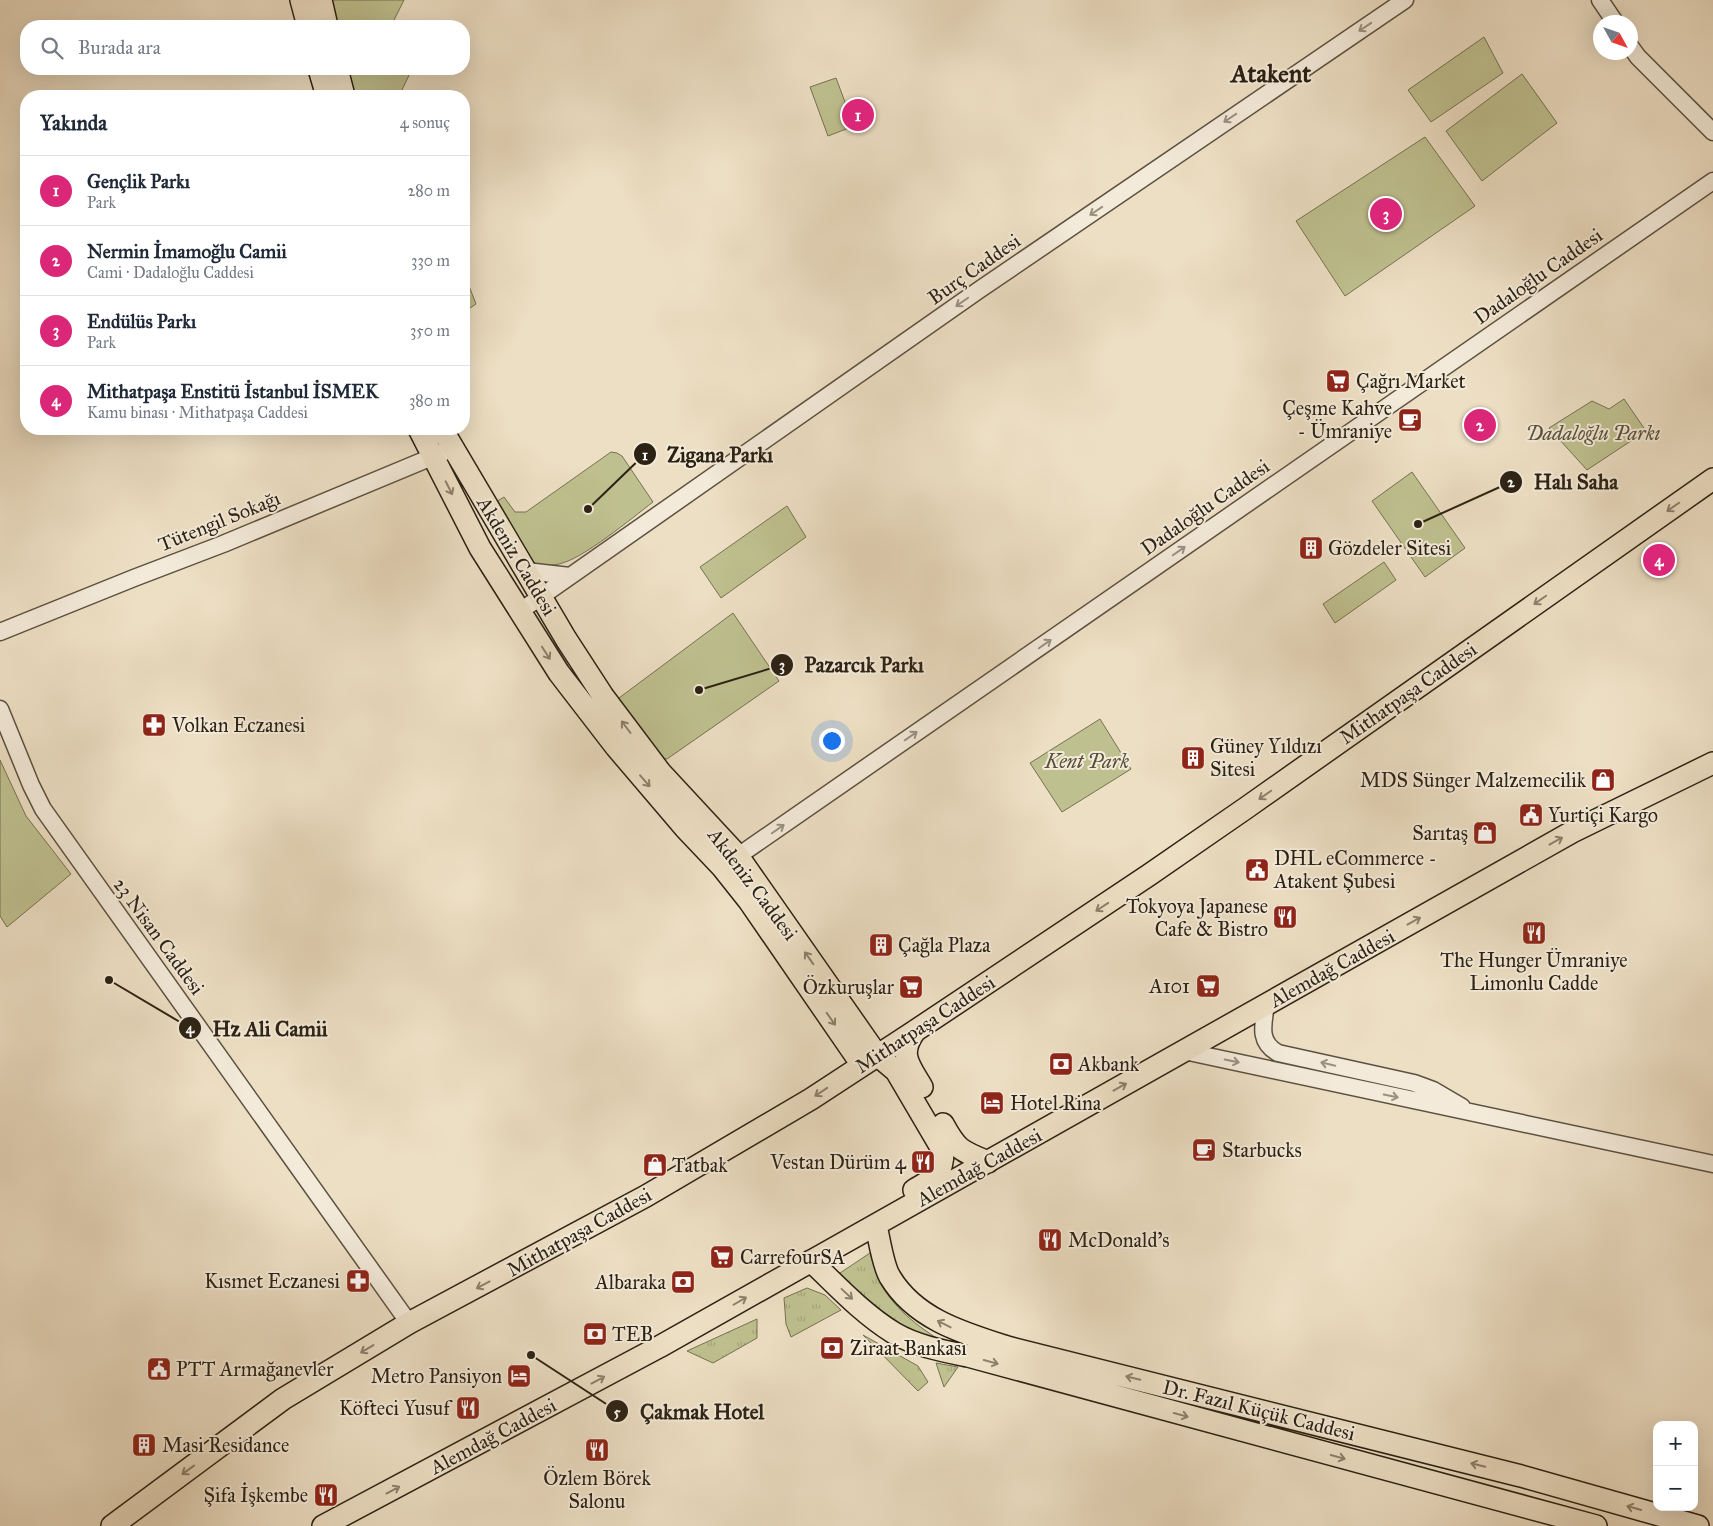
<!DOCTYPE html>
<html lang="tr">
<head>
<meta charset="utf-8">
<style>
  :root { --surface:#fff; --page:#f6f6f7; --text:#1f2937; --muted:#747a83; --line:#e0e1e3; --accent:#db2777 }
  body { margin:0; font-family:"IM FELL Great Primer",serif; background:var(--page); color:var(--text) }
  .controls { position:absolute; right:15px; bottom:15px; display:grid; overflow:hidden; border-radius:10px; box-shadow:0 5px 20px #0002 }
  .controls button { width:45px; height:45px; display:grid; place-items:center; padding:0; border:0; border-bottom:1px solid var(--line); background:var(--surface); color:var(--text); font:25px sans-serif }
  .compass { position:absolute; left:1593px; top:15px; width:45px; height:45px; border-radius:50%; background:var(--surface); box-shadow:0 5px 20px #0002; rotate:130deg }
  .you { position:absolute; left:831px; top:740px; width:18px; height:18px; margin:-12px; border:4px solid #fff; border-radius:50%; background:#1a73e8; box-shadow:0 0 0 8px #1a73e833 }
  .badge { display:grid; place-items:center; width:32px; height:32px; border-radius:50%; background:var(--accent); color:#fff; font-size:16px; font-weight:700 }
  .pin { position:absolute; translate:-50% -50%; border:2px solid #fff; box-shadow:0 1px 5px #0006 }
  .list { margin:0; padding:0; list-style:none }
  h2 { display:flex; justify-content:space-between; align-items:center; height:65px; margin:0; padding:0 20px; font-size:21px }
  h2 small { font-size:16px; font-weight:400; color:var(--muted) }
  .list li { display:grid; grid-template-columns:32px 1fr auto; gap:15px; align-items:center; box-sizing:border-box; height:70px; padding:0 20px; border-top:1px solid var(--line) }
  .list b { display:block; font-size:19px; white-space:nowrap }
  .list p { margin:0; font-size:16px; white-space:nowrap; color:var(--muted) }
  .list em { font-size:16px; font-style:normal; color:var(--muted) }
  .icon { flex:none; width:28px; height:28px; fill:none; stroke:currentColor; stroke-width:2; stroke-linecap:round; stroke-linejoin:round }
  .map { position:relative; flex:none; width:1713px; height:1526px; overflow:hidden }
  .search { position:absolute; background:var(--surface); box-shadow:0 5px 20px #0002; left:20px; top:20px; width:450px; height:55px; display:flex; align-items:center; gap:12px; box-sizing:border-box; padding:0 18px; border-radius:20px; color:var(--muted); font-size:19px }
  .panel { position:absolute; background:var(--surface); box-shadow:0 5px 20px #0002; left:20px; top:90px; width:450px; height:345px; border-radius:20px }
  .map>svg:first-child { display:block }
</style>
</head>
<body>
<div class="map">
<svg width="1713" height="1526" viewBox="0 0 1713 1526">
  <defs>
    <pattern id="grass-tufts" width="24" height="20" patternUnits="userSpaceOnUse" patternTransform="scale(1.25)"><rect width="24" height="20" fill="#bfc08f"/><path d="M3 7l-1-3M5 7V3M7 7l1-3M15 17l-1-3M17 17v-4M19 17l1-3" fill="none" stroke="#a4a57a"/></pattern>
  </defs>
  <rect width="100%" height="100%" fill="#eddfc4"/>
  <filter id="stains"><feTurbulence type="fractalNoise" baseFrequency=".004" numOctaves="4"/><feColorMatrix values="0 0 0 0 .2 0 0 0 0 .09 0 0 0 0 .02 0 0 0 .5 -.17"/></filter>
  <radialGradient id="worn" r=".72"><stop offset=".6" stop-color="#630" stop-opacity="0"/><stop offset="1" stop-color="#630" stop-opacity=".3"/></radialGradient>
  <!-- grass -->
  <path fill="url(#grass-tufts)" stroke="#767152" d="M 870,1253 C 874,1264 877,1276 882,1286 C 900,1316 929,1334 958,1351 L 914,1336 L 878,1311 L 837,1275 Z
    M 807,1288 L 825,1295 L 841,1310 L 791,1337 L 786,1324 L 784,1298 Z
    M 757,1319 L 757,1338 L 713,1363 L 687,1351 Z
    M 863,1335 L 918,1366 L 928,1382 L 918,1391 Z
    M 936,1363 L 958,1367 L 944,1387 Z"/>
  <!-- green -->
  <path fill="#bfc08f" stroke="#767152" d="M 327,0 L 404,0 L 391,26 L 333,26 Z
    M 1484,37 L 1503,73 L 1431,122 L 1408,90 Z
    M 342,69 L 412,69 L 399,96 L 349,96 Z
    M 1522,74 L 1557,123 L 1482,181 L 1446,131 Z
    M 836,78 L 854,126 L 828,136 L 810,87 Z
    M 1425,137 L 1475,206 L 1345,296 L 1296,221 Z
    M 464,273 L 476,304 L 464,312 Z
    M 1624,399 L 1646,431 L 1587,470 L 1549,428 L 1592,401 L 1609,409 Z
    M 611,452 L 617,453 L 622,456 L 653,502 C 632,518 583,559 559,564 C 550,566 541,565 532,563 L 491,505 L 504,497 L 515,512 L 526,512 Z
    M 1412,472 L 1465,548 L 1425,577 L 1372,501 Z
    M 787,506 L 806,537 L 721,598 L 700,567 Z
    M 1384,562 L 1396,580 L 1335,623 L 1323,604 Z
    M 733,613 L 779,681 L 667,759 L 657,757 L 618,706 L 619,698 Z
    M 1100,719 L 1131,769 L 1062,812 L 1030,763 Z
    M 0,760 L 26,816 L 71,874 L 7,927 L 0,916 Z"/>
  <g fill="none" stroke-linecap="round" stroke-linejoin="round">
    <defs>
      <path id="minor" d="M 1600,0 L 1615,22
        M 1630,46 L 1638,57 L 1713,132
        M 526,571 L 570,576
        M 519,612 L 979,290 L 1405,0
        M 0,632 L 134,578 L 223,544 L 444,452
        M 0,709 L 31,785 L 43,809 L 409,1323
        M 728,863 L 1713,181
        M 1266,1005 C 1263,1025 1258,1042 1278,1053 L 1414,1083 L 1433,1090 L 1462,1107
        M 1184,1051 L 1713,1164"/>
      <path id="major" d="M 301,0 L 308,26
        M 321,0 L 327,26
        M 319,69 L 327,96
        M 337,69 L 344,96
        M 419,429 L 480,548 L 559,673 L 616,747 L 685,828 L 722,867 L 749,901 L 862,1065
        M 442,429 L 566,639 L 603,696 L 661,773 L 738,856 L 877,1055 L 896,1071 L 943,1151 C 943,1176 934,1178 914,1190
        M 915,1031 C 898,1054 909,1065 922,1087
        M 943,1124 C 957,1150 961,1151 988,1162
        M 876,1225 C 879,1238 883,1266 890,1277 C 915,1319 963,1333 1007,1347 L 1521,1476 L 1698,1526
        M 811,1261 C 837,1286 863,1314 894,1333 C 916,1346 943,1351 968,1356 L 1596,1526
        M 112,1526 L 283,1399 L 409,1323 L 646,1196 L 811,1099 L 915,1031 L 1149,875 L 1246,808 L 1713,479
        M 323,1526 L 659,1347 L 1572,832 L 1713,763"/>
    </defs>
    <!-- minor casing -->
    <use href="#minor" stroke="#5c5140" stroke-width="19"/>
    <!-- major casing -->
    <use href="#major" stroke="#2c2214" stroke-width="24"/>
    <!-- minor -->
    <use href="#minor" stroke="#f3ead9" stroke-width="16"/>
    <!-- major -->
    <use href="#major" stroke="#eddfc4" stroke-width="21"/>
  </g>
  <!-- one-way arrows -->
  <defs><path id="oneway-shaft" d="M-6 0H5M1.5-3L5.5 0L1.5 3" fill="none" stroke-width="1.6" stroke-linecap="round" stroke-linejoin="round" transform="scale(1.25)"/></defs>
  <g stroke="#999080">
    <use href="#oneway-shaft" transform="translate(1365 27) rotate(146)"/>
    <use href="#oneway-shaft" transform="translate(1230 118) rotate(146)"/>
    <use href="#oneway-shaft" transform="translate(1096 211) rotate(146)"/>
    <use href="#oneway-shaft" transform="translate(962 302) rotate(145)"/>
    <use href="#oneway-shaft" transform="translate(1179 551) rotate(-35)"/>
    <use href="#oneway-shaft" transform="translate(1045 644) rotate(-35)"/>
    <use href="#oneway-shaft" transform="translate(911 736) rotate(-35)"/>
    <use href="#oneway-shaft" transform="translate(778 829) rotate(-35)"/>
    <use href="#oneway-shaft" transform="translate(1232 1061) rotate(12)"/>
    <use href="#oneway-shaft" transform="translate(1328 1064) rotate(-167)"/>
    <use href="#oneway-shaft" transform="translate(1391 1096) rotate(12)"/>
  </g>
  <g stroke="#8c806c">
    <use href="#oneway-shaft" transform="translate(449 488) rotate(63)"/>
    <use href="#oneway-shaft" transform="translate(1673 507) rotate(145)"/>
    <use href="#oneway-shaft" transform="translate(1540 600) rotate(145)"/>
    <use href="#oneway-shaft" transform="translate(546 653) rotate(57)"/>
    <use href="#oneway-shaft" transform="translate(626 727) rotate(-127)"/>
    <use href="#oneway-shaft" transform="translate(645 781) rotate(49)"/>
    <use href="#oneway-shaft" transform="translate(1265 795) rotate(145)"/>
    <use href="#oneway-shaft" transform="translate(1556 841) rotate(-29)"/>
    <use href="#oneway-shaft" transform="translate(1102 907) rotate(146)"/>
    <use href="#oneway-shaft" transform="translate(1414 921) rotate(-29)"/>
    <use href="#oneway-shaft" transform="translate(809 958) rotate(-125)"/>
    <use href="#oneway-shaft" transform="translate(831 1019) rotate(55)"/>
    <use href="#oneway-shaft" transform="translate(1120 1087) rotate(-29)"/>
    <use href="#oneway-shaft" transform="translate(821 1092) rotate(146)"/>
    <use href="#oneway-shaft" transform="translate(483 1285) rotate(152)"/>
    <use href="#oneway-shaft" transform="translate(847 1294) rotate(43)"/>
    <use href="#oneway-shaft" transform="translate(740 1301) rotate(-30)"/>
    <use href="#oneway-shaft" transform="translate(944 1324) rotate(-153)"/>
    <use href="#oneway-shaft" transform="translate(367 1349) rotate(149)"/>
    <use href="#oneway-shaft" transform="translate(991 1362) rotate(15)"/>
    <use href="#oneway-shaft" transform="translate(1133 1378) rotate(-166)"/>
    <use href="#oneway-shaft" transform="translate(598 1380) rotate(-28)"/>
    <use href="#oneway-shaft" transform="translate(1181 1415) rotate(15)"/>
    <use href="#oneway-shaft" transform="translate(1338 1457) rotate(15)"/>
    <use href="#oneway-shaft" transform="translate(1478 1465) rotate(-166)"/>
    <use href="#oneway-shaft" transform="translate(188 1470) rotate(144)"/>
    <use href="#oneway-shaft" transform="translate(393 1490) rotate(-28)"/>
    <use href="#oneway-shaft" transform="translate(1634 1508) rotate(-164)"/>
  </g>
  <!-- icons -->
  <defs>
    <symbol id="supermarket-square" viewBox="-11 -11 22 22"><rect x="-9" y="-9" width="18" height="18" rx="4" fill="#8f2418" stroke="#f3ead9"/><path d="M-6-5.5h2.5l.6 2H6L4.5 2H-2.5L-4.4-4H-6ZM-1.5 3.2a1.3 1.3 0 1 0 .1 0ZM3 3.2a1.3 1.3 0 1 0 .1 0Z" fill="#fff"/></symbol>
    <symbol id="cafe-square" viewBox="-11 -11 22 22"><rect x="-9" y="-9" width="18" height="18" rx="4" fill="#8f2418" stroke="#f3ead9"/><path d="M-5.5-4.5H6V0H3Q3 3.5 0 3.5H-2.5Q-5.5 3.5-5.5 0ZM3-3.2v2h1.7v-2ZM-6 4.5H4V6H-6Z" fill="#fff"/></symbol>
    <symbol id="building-square" viewBox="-11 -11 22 22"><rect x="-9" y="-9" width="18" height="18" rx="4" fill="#8f2418" stroke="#f3ead9"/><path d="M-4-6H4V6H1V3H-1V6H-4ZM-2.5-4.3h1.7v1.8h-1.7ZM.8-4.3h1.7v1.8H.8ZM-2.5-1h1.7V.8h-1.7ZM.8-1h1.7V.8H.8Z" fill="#fff"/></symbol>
    <symbol id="pharmacy-square" viewBox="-11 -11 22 22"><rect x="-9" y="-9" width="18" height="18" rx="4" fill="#8f2418" stroke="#f3ead9"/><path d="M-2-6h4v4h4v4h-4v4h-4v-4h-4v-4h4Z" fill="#fff"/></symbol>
    <symbol id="shop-square" viewBox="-11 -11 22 22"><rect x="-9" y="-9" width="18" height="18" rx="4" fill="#8f2418" stroke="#f3ead9"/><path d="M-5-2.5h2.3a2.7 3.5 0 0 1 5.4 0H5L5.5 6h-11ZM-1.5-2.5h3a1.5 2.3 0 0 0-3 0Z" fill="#fff"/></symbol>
    <symbol id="civic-square" viewBox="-11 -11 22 22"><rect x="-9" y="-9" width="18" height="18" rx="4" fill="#8f2418" stroke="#f3ead9"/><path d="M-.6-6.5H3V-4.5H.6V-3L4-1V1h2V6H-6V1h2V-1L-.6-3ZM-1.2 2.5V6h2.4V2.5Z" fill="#fff"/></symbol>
    <symbol id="restaurant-square" viewBox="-11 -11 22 22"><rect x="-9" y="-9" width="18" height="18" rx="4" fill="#8f2418" stroke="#f3ead9"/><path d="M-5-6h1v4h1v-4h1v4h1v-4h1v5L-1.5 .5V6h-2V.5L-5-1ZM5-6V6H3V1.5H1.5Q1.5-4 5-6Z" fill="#fff"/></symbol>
    <symbol id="bank-square" viewBox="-11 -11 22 22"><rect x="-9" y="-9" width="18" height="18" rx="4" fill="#8f2418" stroke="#f3ead9"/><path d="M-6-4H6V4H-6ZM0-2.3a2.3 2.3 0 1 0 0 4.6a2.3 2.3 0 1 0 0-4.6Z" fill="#fff"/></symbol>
    <symbol id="hotel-square" viewBox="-11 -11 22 22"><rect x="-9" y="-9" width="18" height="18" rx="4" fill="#8f2418" stroke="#f3ead9"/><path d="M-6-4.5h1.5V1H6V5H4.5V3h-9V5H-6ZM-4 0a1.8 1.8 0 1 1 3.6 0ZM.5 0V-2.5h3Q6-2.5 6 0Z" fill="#fff"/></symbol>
  </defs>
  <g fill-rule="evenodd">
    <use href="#supermarket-square" x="1324" y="367" width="28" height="28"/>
    <use href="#cafe-square" x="1396" y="406" width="28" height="28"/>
    <use href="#building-square" x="1297" y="534" width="28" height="28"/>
    <use href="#pharmacy-square" x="140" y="711" width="28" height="28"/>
    <use href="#building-square" x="1179" y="744" width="28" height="28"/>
    <use href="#shop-square" x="1589" y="766" width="28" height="28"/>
    <use href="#civic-square" x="1517" y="801" width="28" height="28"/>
    <use href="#shop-square" x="1471" y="819" width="28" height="28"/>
    <use href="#civic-square" x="1243" y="856" width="28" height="28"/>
    <use href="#restaurant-square" x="1271" y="903" width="28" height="28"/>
    <use href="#restaurant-square" x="1520" y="919" width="28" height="28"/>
    <use href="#building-square" x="867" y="931" width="28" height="28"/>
    <use href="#supermarket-square" x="1194" y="972" width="28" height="28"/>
    <use href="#supermarket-square" x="897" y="973" width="28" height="28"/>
    <use href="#bank-square" x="1047" y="1050" width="28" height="28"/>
    <use href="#hotel-square" x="978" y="1089" width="28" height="28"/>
    <use href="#cafe-square" x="1190" y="1136" width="28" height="28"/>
    <use href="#restaurant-square" x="909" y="1148" width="28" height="28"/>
    <use href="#shop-square" x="641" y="1151" width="28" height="28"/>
    <use href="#restaurant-square" x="1036" y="1226" width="28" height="28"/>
    <use href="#supermarket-square" x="708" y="1243" width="28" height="28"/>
    <use href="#pharmacy-square" x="344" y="1267" width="28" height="28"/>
    <use href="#bank-square" x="669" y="1268" width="28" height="28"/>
    <use href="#bank-square" x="581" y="1320" width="28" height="28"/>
    <use href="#bank-square" x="818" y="1334" width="28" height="28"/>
    <use href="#civic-square" x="145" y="1355" width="28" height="28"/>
    <use href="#hotel-square" x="505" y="1362" width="28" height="28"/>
    <use href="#restaurant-square" x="454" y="1394" width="28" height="28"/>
    <use href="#building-square" x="130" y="1431" width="28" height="28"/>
    <use href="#restaurant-square" x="583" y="1436" width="28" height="28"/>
    <use href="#restaurant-square" x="312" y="1481" width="28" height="28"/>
  </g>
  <g text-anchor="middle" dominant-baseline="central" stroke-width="4" stroke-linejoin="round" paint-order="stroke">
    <!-- street labels -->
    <g font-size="20" fill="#2c2214" stroke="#f3ead9">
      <text transform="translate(974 269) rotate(-35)">Burç Caddesi</text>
      <text transform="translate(1538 276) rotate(-35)">Dadaloğlu Caddesi</text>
      <text transform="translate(1205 507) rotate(-35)">Dadaloğlu Caddesi</text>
      <text transform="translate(219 521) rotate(-22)">Tütengil Sokağı</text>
      <text transform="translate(517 556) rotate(59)">Akdeniz Caddesi</text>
      <text transform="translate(1408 693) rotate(-35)">Mithatpaşa Caddesi</text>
      <text transform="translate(753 884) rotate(53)">Akdeniz Caddesi</text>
      <text transform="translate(159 936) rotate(54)">23 Nisan Caddesi</text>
      <text transform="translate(1332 968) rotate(-29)">Alemdağ Caddesi</text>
      <text transform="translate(925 1024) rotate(-33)">Mithatpaşa Caddesi</text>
      <text transform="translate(979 1167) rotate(-29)">Alemdağ Caddesi</text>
      <text transform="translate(579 1232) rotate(-29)">Mithatpaşa Caddesi</text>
      <text transform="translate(1259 1410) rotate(14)">Dr. Fazıl Küçük Caddesi</text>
      <text transform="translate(493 1436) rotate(-28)">Alemdağ Caddesi</text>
    </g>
    <!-- poi labels -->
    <g font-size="20" fill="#2c2214" stroke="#f3ead9" text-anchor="start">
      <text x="1356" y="381">Çağrı Market</text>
      <text x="1392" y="408" text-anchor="end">Çeşme Kahve<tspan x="1392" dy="23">- Ümraniye</tspan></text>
      <text x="1328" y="548">Gözdeler Sitesi</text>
      <text x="172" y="725">Volkan Eczanesi</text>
      <text x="1210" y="746">Güney Yıldızı<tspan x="1210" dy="23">Sitesi</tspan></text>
      <text x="1586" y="780" text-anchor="end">MDS Sünger Malzemecilik</text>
      <text x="1548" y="815">Yurtiçi Kargo</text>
      <text x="1468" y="833" text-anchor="end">Sarıtaş</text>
      <text x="1274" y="858">DHL eCommerce -<tspan x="1274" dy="23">Atakent Şubesi</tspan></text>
      <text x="1268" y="906" text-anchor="end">Tokyoya Japanese<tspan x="1268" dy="23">Cafe &amp; Bistro</tspan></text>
      <text x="898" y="945">Çağla Plaza</text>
      <text x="1534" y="960" text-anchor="middle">The Hunger Ümraniye<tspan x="1534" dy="23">Limonlu Cadde</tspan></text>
      <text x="1190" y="986" text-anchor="end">A101</text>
      <text x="894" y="987" text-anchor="end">Özkuruşlar</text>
      <text x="1078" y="1064">Akbank</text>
      <text x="1010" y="1103">Hotel Rina</text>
      <text x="1222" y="1150">Starbucks</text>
      <text x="906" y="1162" text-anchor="end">Vestan Dürüm 4</text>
      <text x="672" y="1165">Tatbak</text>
      <text x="1068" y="1240">McDonald's</text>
      <text x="740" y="1257">CarrefourSA</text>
      <text x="340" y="1281" text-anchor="end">Kısmet Eczanesi</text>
      <text x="666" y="1282" text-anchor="end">Albaraka</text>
      <text x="612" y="1334">TEB</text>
      <text x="850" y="1348">Ziraat Bankası</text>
      <text x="176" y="1369">PTT Armağanevler</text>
      <text x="502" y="1376" text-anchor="end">Metro Pansiyon</text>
      <text x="450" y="1408" text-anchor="end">Köfteci Yusuf</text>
      <text x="162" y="1445">Masi Residance</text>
      <text x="597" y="1478" text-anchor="middle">Özlem Börek<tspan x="597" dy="23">Salonu</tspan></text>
      <text x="308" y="1495" text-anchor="end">Şifa İşkembe</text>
    </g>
    <!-- park labels -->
    <g font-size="20" font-style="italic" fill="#585139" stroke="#f3ead9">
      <text x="1593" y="433">Dadaloğlu Parkı</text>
      <text x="1087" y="761">Kent Park</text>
    </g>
    <!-- district labels -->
    <g font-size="25" font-weight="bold" fill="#2c2214" stroke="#f3ead9">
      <text x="1271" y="73">Atakent</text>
    </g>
  </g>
  <!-- callouts -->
  <path fill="none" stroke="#2c2214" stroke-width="2" d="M588 509L645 454M1418 524L1511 482M699 690L782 665M109 980L190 1028M531 1355L617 1411"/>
  <g fill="#2c2214" stroke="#f3ead9" stroke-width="2">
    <circle cx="588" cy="509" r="5"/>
    <circle cx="1418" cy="524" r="5"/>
    <circle cx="699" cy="690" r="5"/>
    <circle cx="109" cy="980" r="5"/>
    <circle cx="531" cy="1355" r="5"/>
    <circle cx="645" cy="454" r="12"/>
    <circle cx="1511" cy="482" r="12"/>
    <circle cx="782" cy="665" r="12"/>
    <circle cx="190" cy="1028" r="12"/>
    <circle cx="617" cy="1411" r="12"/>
  </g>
  <g font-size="15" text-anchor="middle" font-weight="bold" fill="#fff">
    <text x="645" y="460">1</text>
    <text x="1511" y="487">2</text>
    <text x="782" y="670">3</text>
    <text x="190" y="1033">4</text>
    <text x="617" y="1417">5</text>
  </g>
  <g font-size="21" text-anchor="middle" font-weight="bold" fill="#2c2214" stroke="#f3ead9" stroke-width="4" stroke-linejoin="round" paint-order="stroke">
    <text x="720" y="462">Zigana Parkı</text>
    <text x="1576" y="489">Halı Saha</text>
    <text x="864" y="672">Pazarcık Parkı</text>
    <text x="270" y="1036">Hz Ali Camii</text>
    <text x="702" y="1419">Çakmak Hotel</text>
  </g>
  <rect width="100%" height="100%" filter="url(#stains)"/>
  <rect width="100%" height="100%" fill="url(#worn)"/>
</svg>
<div class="controls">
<button>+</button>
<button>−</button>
</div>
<svg class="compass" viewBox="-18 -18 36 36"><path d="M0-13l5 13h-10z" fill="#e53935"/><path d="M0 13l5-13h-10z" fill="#747a83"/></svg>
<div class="you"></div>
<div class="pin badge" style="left:858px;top:115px">1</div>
<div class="pin badge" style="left:1480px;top:425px">2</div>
<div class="pin badge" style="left:1386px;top:214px">3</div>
<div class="pin badge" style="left:1659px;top:560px">4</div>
<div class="search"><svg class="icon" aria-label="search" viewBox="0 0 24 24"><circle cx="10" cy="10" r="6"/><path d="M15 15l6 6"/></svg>Burada ara</div>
<section class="panel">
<h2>Yakında<small>4 sonuç</small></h2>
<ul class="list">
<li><span class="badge">1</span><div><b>Gençlik Parkı</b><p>Park</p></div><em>280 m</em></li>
<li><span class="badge">2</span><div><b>Nermin İmamoğlu Camii</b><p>Cami · Dadaloğlu Caddesi</p></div><em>330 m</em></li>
<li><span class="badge">3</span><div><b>Endülüs Parkı</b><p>Park</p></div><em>350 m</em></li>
<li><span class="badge">4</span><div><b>Mithatpaşa Enstitü İstanbul İSMEK</b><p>Kamu binası · Mithatpaşa Caddesi</p></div><em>380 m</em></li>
</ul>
</section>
</div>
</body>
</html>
